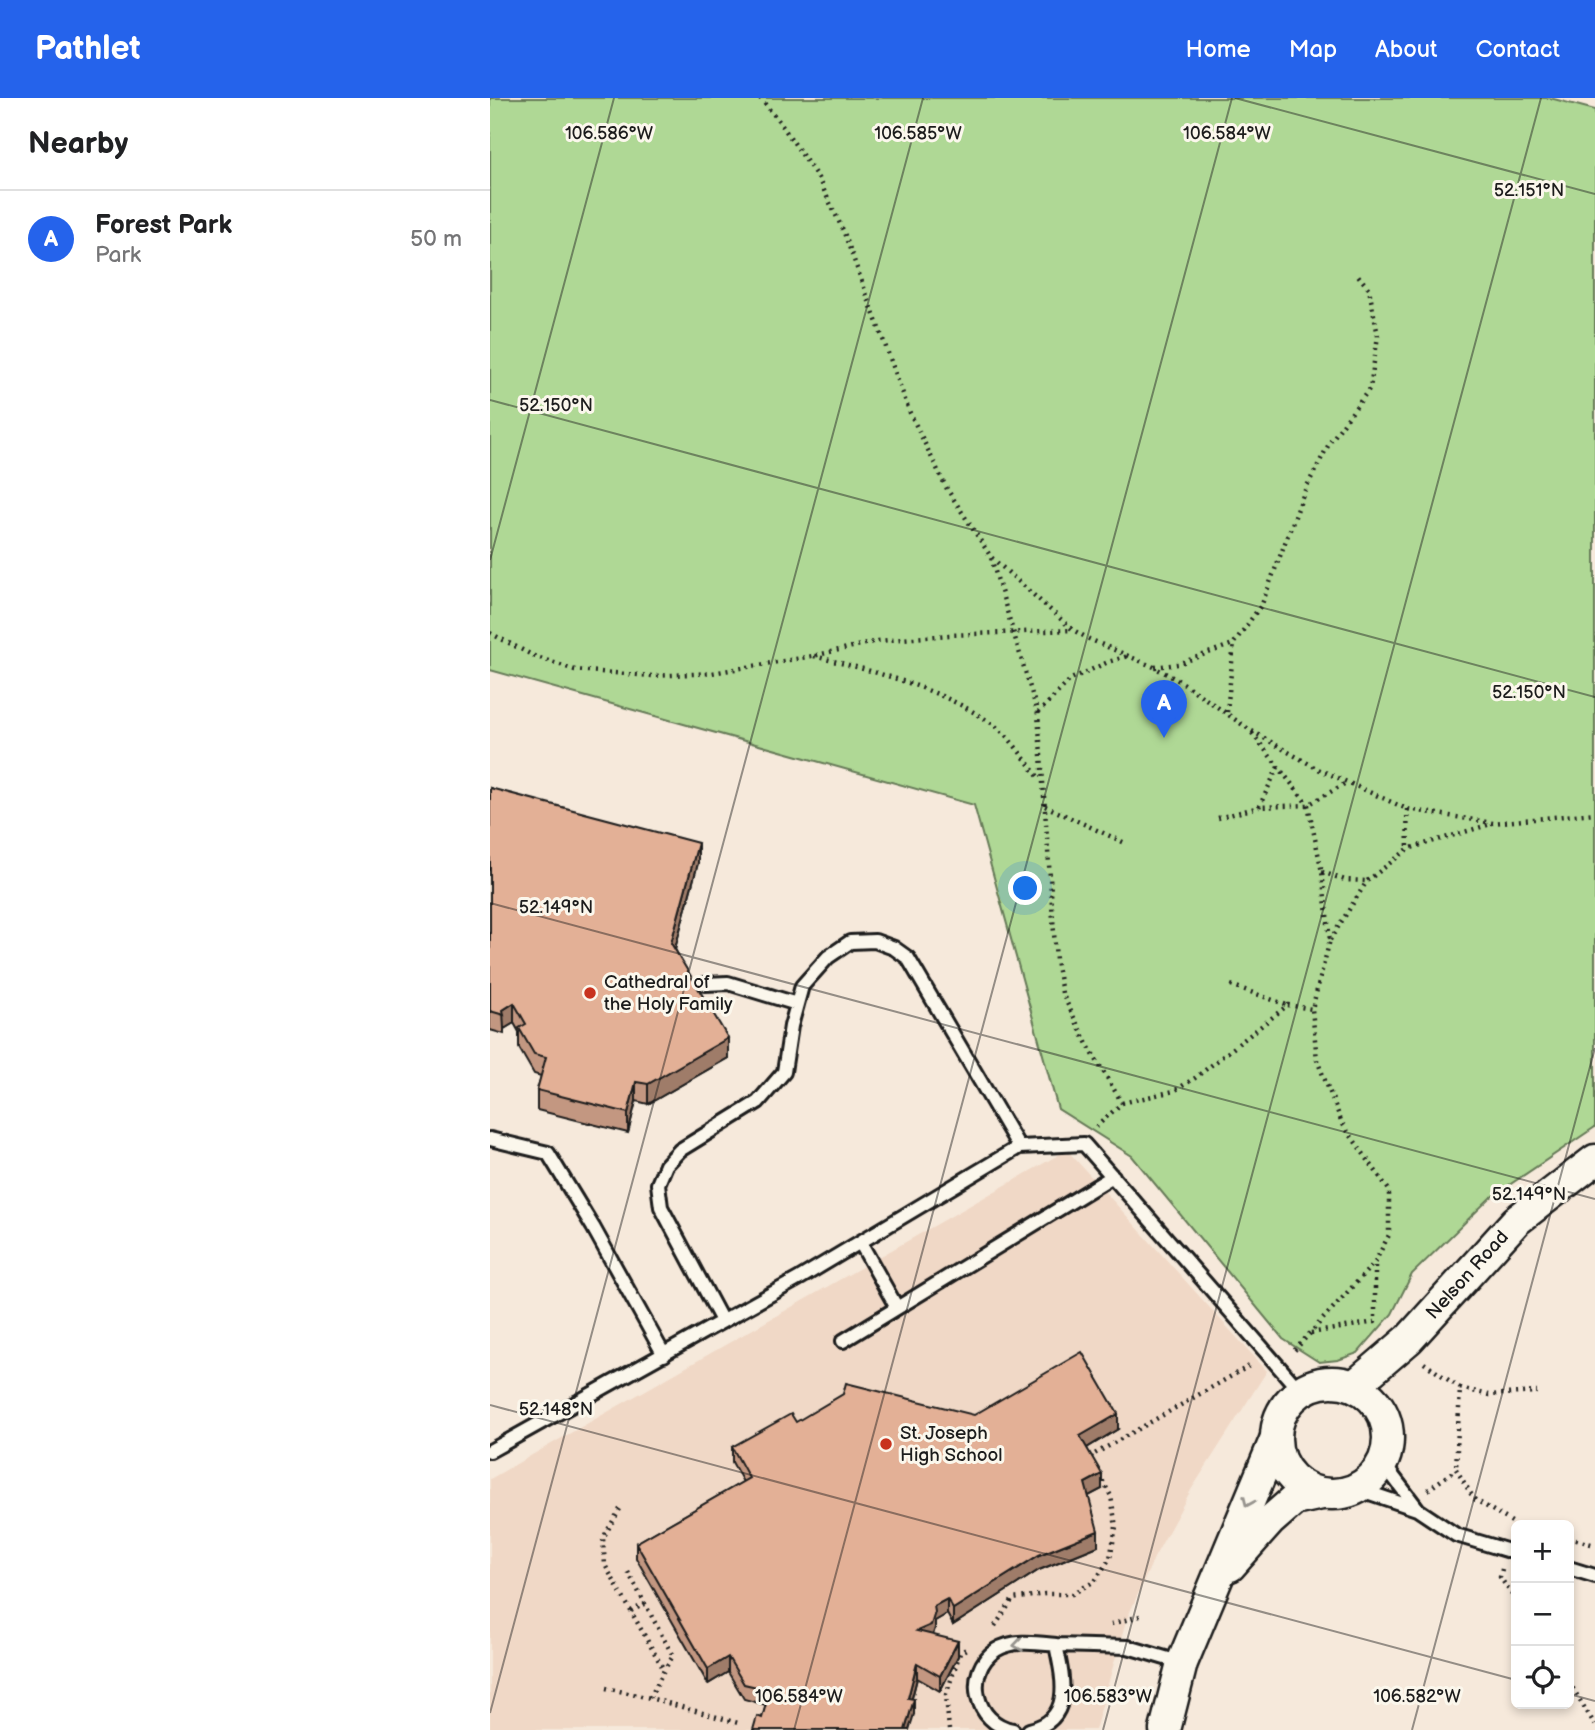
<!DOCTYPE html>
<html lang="en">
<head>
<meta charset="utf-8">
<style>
  :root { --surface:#fff; --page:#f6f6f6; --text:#202124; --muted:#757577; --line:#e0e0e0; --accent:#2563eb }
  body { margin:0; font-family:"Balsamiq Sans",sans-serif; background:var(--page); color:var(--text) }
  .controls { position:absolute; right:21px; bottom:21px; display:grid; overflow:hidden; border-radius:10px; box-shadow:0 4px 10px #0003 }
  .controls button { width:63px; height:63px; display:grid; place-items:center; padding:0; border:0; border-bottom:2px solid var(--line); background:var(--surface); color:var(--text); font:35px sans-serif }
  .you { position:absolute; left:536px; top:791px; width:24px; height:24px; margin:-18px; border:5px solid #fff; border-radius:50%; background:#1a73e8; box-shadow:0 0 0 10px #1a73e833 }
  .badge { display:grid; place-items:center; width:46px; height:46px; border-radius:50%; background:var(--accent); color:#fff; font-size:23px; font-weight:700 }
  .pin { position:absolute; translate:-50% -58px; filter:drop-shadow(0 2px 4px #0008) }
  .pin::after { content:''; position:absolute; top:37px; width:24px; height:21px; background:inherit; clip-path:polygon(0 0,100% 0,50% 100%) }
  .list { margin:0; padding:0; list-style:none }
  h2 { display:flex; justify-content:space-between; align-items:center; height:91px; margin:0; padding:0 28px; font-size:30px }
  h2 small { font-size:23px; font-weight:400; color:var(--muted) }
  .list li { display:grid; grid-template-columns:46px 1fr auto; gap:21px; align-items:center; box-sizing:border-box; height:98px; padding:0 28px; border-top:2px solid var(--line) }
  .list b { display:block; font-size:26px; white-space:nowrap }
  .list p { margin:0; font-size:23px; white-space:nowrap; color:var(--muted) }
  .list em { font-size:23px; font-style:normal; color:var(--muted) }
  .icon { flex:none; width:38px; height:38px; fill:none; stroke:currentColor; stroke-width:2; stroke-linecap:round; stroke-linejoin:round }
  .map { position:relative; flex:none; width:1105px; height:1632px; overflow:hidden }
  header { display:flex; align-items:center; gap:42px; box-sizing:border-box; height:98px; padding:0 35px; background:var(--accent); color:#fff }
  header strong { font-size:33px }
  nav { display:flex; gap:38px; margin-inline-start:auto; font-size:24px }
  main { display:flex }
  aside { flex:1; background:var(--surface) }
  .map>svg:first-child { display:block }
</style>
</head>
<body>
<header>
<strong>Pathlet</strong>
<nav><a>Home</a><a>Map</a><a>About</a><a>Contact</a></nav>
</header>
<main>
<aside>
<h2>Nearby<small></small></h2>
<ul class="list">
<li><span class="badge">A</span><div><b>Forest Park</b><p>Park</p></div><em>50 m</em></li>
</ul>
</aside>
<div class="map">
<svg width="1105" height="1632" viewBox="0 0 1105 1632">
  <rect width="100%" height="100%" fill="#f6e9db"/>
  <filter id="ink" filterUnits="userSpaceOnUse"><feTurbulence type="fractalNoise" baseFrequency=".0143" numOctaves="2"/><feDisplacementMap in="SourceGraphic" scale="14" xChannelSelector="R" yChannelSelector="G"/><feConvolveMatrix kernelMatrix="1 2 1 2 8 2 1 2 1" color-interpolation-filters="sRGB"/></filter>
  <g filter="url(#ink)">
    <!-- built -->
    <path fill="#f0d8c6" d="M 577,1052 L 777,1273 L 701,1392 L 664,1460 L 636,1523 L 605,1632 L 0,1632 L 0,1381 Z"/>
    <!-- park -->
    <path fill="#afd895" stroke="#667a58" stroke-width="2" d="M 0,0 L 1060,0 L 1105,12 L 1105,1029 L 1000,1100 L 922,1176 L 902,1216 L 868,1255 L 848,1262 L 829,1264 L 793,1241 L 642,1058 L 568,1011 L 484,707 L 0,572 Z"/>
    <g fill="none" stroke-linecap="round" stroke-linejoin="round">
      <defs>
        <path id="service" d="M 215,886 L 238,885 L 307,906
          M 0,1041 L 58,1055 L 103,1129 L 174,1257
          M 370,1144 L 407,1210
          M 232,1223 L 171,1109 L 168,1086 L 176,1067 L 190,1052 L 268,1004 L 294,974 L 301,928 L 312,888 L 338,859 L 360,844 L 385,843 L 404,850 L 418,860 L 529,1049
          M 353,1243 L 623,1078
          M 0,1353 L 310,1180 L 529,1049 L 594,1046 L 810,1293
          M 893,1365 L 927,1410
          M 868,1391 L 927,1411 L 966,1437 L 1026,1455
          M 1079,1470 L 1105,1478
          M 566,1547 L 638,1549 L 692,1565
          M 523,1632 C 485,1626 473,1574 506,1552 C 523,1541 547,1545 566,1547 C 573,1580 584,1622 539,1632"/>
        <g id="tertiary">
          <circle cx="842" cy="1340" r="56"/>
          <path id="s1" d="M 864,1288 L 919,1241 L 1026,1123 L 1105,1062"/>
          <path d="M 740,1468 L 780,1423 L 804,1402 L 832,1396"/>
          <path d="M 675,1632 L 692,1565 L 785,1342"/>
        </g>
      </defs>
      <!-- service casing -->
      <use href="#service" stroke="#1c1c1c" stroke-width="18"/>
      <!-- tertiary casing -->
      <use href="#tertiary" stroke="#1c1c1c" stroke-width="35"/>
      <!-- path -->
      <path stroke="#1c1c1c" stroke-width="4.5" stroke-dasharray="2 5" stroke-linecap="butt" d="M 270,0 L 289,23 L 328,80 L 353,132 L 420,315 L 457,391 L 501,459 L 583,532 L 599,541 L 664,569 L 693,585 L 760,632 L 828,671 L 917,711 L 1003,725 L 1105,715
        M 501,460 L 548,616 L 566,862 L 572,895 L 597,946 L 632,1005 L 606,1029
        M 0,535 L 44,558 L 85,572 L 162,578 L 222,575 L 323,558 L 388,543 L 459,537 L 582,532
        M 324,558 C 386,574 451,590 504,627 C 520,638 537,665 550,681
        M 665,569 L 688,566 L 743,546
        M 737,614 L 744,545 L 772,506 L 815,392 L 840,344 L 880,290 L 888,238 L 879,191 L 867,176
        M 548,615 L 581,581 L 618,564 L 638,558
        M 762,635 L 818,707 L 832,774 L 840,842 L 822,911 L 827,962 L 852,1025 L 899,1092 L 899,1137 L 885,1164 L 802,1255
        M 788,669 L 769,709 L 818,707 L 856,685
        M 555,708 L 635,745
        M 917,711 L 918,751
        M 728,720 L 769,709
        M 832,774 L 855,782 L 877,783
        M 840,842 L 877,783 L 918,751 L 1001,726
        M 741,887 L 797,907
        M 632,1005 L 684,993 L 705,980 L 798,907 L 822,911
        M 821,1235 L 885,1224 L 885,1165
        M 934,1265 L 970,1290 L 966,1371
        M 970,1290 L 999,1297 L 1047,1294
        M 602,1360 L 601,1358 L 761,1267
        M 938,1392 L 966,1371 L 984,1401 L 1025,1426
        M 130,1411 L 113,1440 L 115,1467 L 174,1572 L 160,1600 L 248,1625
        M 1079,1440 L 1105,1447
        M 1012,1471 L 1010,1479 L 1026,1503
        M 138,1474 L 183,1558 L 174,1572
        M 141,1513 L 155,1506
        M 621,1526 L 650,1518
        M 505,1528 L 523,1501 L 555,1496 L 582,1496 L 605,1483 L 620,1460 L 626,1429 L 621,1398 L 610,1378
        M 1079,1584 L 1105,1627
        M 116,1590 L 160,1600
        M 459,1632 L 456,1597 L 470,1555 L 479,1549"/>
      <!-- service -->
      <use href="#service" stroke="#fbf7ec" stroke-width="12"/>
      <!-- tertiary -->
      <use href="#tertiary" stroke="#fbf7ec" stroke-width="30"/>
    </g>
    <!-- wall -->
    <path fill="#c39781" stroke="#1c1c1c" stroke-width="2" d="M 0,690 L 208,765 L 185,851 L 238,960 L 158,1006 L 146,1003 L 138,1035 L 47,1012 L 47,992 L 51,978 L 44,976 L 29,950 L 29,934 L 24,925 L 14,931 L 14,936 L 0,932 Z
      M 484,1317 L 628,1331 L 597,1350 L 612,1391 L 598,1398 L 608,1448 L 549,1472 L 463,1527 L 457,1516 L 445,1523 L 445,1530 L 443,1537 L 468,1558 L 450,1593 L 427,1580 L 422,1600 L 424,1616 L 272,1620 L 276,1607 L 254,1601 L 238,1574 L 218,1586 L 146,1460 L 146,1445 L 253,1384 L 242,1364 L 242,1349 L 306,1324 Z"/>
    <!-- shaded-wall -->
    <path fill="#9f7b69" stroke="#1c1c1c" stroke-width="2" d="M 208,745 L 208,765 L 181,865 L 181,845 Z
      M 24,905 L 24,925 L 14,931 L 13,912 Z
      M 238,940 L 238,960 L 158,1006 L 158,986 Z
      M 146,984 L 146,1003 L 138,1035 L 138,1015 Z
      M 628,1316 L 628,1331 L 590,1354 L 590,1338 Z
      M 612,1376 L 612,1391 L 595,1400 L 595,1385 Z
      M 608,1433 L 608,1448 L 549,1472 L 463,1527 L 463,1511 L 549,1457 Z
      M 457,1501 L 457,1516 L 445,1523 L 445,1530 L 441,1542 L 427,1533 L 444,1508 Z
      M 468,1543 L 468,1558 L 450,1593 L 450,1578 Z
      M 238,1559 L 238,1574 L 218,1586 L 218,1571 Z
      M 427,1565 L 427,1580 L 418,1615 L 418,1600 Z
      M 424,1601 L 424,1616 L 419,1632 L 415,1632 Z"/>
    <!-- building -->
    <path fill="#e3b096" stroke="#1c1c1c" stroke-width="2" d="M 0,690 L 208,745 L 181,845 L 238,940 L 158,986 L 146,984 L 138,1015 L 47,992 L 56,959 L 44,956 L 29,930 L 36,926 L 24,905 L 13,912 L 14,917 L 0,913 Z
      M 592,1254 L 628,1316 L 590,1338 L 612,1376 L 595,1385 L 608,1433 L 549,1457 L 463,1511 L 457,1501 L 444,1508 L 445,1514 L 441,1527 L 427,1533 L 468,1543 L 450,1578 L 427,1565 L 418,1600 L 424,1601 L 415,1632 L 263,1632 L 267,1618 L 272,1620 L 280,1592 L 254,1586 L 238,1559 L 218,1571 L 146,1445 L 259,1380 L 242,1349 L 301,1316 L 306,1324 L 353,1296 L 356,1285 L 484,1317 Z"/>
    <!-- one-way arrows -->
    <defs><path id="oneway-chevron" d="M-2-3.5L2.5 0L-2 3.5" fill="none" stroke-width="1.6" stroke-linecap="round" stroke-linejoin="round" transform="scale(1.75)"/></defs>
    <g stroke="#97948e">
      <use href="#oneway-chevron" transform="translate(758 1404) rotate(113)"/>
      <use href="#oneway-chevron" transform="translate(528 1547) rotate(172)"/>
    </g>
  </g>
  <!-- ticks -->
  <path fill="none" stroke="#1c1c1c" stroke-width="2" stroke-opacity="0.45" d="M 745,0 L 1105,96M 0,302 L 1105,599M 0,462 L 124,0M 0,805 L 1105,1101M 0,1307 L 1026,1582M 1079,1596 L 1105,1603M 0,1615 L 433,0M 304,1632 L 742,0M 613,1632 L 1051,0M 922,1632 L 1105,950"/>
  <!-- markers -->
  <g fill="#c8321e" stroke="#fbf7ec" stroke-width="2.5">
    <circle cx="100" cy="895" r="7"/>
    <circle cx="396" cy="1346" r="7"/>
  </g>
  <g text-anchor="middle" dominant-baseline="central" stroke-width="6" stroke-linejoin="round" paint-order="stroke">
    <!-- poi labels -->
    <g font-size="19" fill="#1c1c1c" stroke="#fbf7ec" text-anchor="start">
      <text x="114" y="884">Cathedral of<tspan x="114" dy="22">the Holy Family</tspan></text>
      <text x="410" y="1335">St. Joseph<tspan x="410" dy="22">High School</tspan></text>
    </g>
    <!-- street labels -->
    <g font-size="19" fill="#1c1c1c" stroke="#fbf7ec">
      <text stroke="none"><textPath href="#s1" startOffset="159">Nelson Road</textPath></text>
    </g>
  </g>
  <g font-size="18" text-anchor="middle" fill="#1c1c1c" stroke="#fbf7ec" stroke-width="6" stroke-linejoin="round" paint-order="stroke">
    <text x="428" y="41">106.585°W</text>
    <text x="737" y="41">106.584°W</text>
    <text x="119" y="41">106.586°W</text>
    <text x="1039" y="98">52.151°N</text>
    <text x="66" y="313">52.150°N</text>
    <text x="1039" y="600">52.150°N</text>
    <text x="66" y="815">52.149°N</text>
    <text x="1039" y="1102">52.149°N</text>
    <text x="66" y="1317">52.148°N</text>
    <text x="309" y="1604">106.584°W</text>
    <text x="618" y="1604">106.583°W</text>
    <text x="927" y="1604">106.582°W</text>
  </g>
</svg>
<div class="controls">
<button>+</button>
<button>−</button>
<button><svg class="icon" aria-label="locate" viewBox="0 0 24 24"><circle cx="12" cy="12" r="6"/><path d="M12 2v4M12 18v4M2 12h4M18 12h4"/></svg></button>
</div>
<div class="you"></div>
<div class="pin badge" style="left:674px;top:640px">A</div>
</div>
</main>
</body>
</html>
